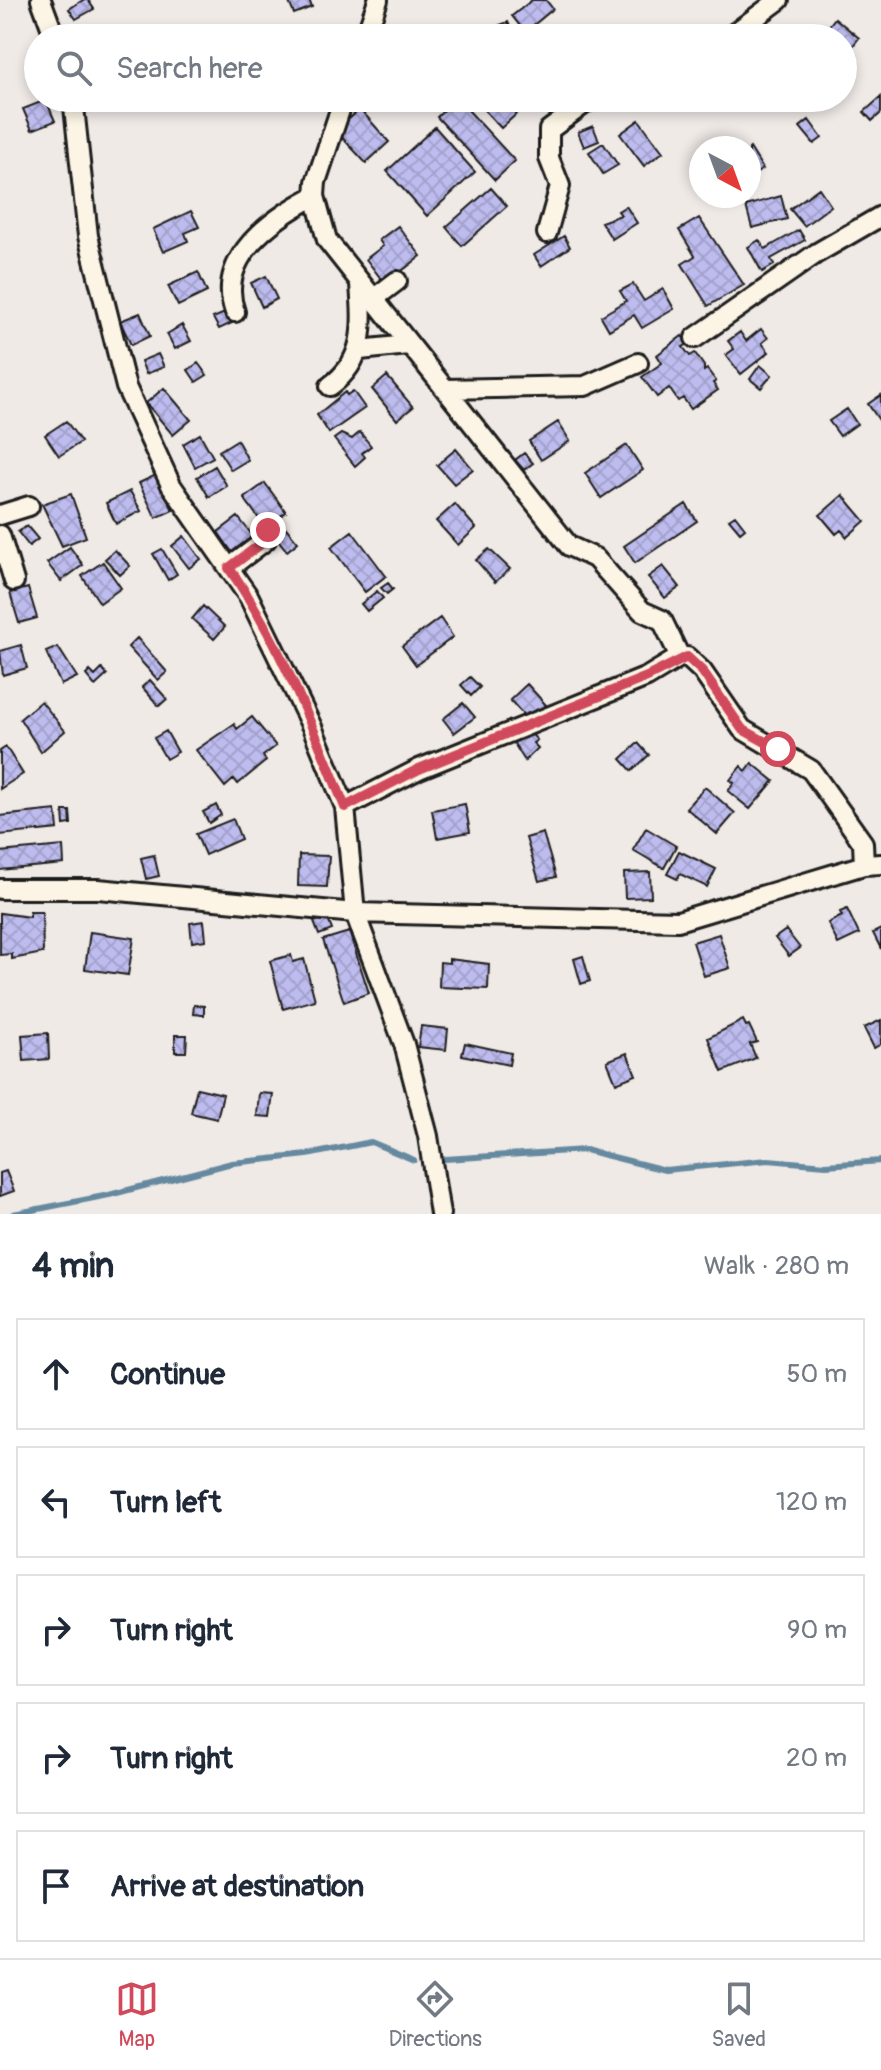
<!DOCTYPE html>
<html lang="en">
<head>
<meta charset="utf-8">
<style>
  :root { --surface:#fff; --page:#f6f6f7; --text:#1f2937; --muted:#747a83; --line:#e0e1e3; --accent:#d1495b }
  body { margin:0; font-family:Pangolin,sans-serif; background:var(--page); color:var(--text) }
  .compass { position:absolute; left:689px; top:136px; width:72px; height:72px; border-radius:50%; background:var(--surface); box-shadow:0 4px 12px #0003; rotate:139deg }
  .stop { position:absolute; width:24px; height:24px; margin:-18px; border:6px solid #d1495b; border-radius:50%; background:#fff }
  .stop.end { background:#d1495b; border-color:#fff; box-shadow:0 2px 8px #0008 }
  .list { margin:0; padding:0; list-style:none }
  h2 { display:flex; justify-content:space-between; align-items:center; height:104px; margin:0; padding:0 32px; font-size:34px }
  h2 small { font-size:26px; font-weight:400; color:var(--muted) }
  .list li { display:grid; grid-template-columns:52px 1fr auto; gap:24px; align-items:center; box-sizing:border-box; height:112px; margin:0 16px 16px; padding:0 16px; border:2px solid var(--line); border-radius:0px }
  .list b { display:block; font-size:30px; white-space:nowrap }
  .list em { font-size:26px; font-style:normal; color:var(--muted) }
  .icon { flex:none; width:44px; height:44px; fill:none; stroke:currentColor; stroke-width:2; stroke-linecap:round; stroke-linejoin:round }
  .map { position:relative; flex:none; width:881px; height:1214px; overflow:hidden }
  .search { position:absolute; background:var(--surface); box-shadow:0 4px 12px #0003; left:24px; right:24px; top:24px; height:88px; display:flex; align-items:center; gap:20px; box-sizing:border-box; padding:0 28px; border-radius:44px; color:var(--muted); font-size:30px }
  .sheet { height:744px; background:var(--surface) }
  nav { display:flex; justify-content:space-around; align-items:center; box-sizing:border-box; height:112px; border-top:2px solid var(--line); background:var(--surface); font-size:22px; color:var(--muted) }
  nav a { display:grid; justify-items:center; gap:4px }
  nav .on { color:var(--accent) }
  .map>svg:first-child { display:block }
</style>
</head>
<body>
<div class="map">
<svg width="881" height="1214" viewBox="0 0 881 1214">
  <defs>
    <pattern id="building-cross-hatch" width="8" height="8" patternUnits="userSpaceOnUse" patternTransform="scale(2)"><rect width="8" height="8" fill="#bebcee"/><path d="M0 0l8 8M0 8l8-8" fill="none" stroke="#a3a1cc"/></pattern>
  </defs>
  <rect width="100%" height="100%" fill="#f0eae7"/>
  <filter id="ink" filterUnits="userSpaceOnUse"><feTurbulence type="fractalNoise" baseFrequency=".0125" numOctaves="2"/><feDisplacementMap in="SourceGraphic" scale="16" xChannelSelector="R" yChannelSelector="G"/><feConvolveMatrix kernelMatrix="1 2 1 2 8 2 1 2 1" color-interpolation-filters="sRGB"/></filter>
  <g filter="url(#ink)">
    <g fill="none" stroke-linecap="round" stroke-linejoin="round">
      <!-- stream -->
      <path stroke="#65899f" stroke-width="6" d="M 445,1159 L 585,1150 L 665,1170 L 768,1160 L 826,1165 L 881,1161
        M 13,1214 L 109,1195 L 232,1163 L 307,1155 L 371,1142 L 414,1160"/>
    </g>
    <!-- building -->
    <path fill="url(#building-cross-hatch)" stroke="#1c1c1c" stroke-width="2" d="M 83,0 L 88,0 L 94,9 L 76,19 L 69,9 Z
      M 288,0 L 309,0 L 312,7 L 294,14 Z
      M 532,0 L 546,0 L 553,9 L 525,32 L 512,16 Z
      M 835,18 L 859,38 L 852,47 L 828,27 Z
      M 508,22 L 513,34 L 502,38 L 497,26 Z
      M 221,30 L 225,38 L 206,38 Z
      M 881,97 L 881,113 L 872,121 L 864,112 Z
      M 457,98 L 515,161 L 495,180 L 437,117 Z
      M 473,98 L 530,98 L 532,100 L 501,128 Z
      M 757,98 L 774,98 L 777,102 L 767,111 Z
      M 46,100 L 55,121 L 32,130 L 23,109 Z
      M 360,109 L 389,142 L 366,163 L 336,131 Z
      M 639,120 L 663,152 L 644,166 L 620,134 Z
      M 809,120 L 822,138 L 814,144 L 800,127 Z
      M 593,126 L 599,141 L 584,147 L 578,132 Z
      M 435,127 L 475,172 L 427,216 L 387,171 Z
      M 603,143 L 618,165 L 603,174 L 589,152 Z
      M 750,148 L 763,169 L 749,178 L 749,149 Z
      M 491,188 L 507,206 L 462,246 L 446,227 Z
      M 819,188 L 831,206 L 804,226 L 790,209 Z
      M 781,196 L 787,219 L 752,228 L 746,206 Z
      M 626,206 L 637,223 L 612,239 L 601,222 L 621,215 L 618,211 Z
      M 191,211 L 199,227 L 185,233 L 188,241 L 163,252 L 153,229 Z
      M 699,218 L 744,285 L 708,306 L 682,264 L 695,256 L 679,230 Z
      M 398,226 L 421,256 L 385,284 L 366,259 L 383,246 L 379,240 Z
      M 799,230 L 805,240 L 771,259 L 774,265 L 762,272 L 748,247 L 759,240 L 765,249 Z
      M 564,236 L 570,247 L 541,266 L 534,255 Z
      M 198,272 L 207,292 L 178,306 L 168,286 Z
      M 266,276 L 277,299 L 262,307 L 251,283 Z
      M 633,284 L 644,301 L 663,289 L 674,309 L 642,328 L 634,315 L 609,330 L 601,316 L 626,301 L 620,291 Z
      M 227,312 L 232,323 L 219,329 L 213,318 Z
      M 140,313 L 150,336 L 131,345 L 120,321 Z
      M 182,325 L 191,341 L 175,349 L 167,334 Z
      M 761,329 L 768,338 L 762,343 L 769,352 L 741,374 L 726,355 L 734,349 L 728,341 L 740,332 L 746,341 Z
      M 682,336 L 688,344 L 683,347 L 690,356 L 695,353 L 704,366 L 704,371 L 707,369 L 716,381 L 713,383 L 718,390 L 691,409 L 683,398 L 678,401 L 669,388 L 657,397 L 642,377 L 662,363 L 657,355 Z
      M 158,354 L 164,367 L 146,374 L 141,361 Z
      M 198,363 L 207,375 L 196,382 L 188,370 Z
      M 760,365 L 772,375 L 761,388 L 750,379 Z
      M 387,376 L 413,407 L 397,420 L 372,389 Z
      M 164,388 L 191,420 L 173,435 L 146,403 Z
      M 353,391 L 365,408 L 329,433 L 317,415 L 345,392 L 347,395 Z
      M 881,395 L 881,423 L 868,404 Z
      M 847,409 L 857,424 L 840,436 L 829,421 Z
      M 66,421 L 81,442 L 59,456 L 45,435 Z
      M 558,422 L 570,441 L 541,460 L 529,441 Z
      M 360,432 L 371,446 L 362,453 L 365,457 L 355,466 L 334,439 L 341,434 L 352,439 Z
      M 200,434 L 213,457 L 195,467 L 183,444 Z
      M 237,440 L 248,460 L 231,470 L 219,451 Z
      M 627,445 L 643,470 L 601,498 L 585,473 Z
      M 456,449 L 473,469 L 454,484 L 437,465 Z
      M 524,453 L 533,463 L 524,470 L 515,460 Z
      M 215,466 L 227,486 L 209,497 L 197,477 Z
      M 156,475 L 173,510 L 156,518 L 139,483 Z
      M 265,483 L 286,512 L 265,527 L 244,498 Z
      M 130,491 L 141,511 L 116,524 L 106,503 Z
      M 71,494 L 86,537 L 62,546 L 42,504 Z
      M 843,495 L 865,521 L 847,537 L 841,530 L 836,534 L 820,515 Z
      M 455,504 L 476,528 L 458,545 L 436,521 Z
      M 686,504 L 697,521 L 635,563 L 624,546 Z
      M 735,515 L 745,528 L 740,532 L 729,519 Z
      M 238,517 L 253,536 L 232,552 L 218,532 Z
      M 27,526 L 38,539 L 29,546 L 18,532 Z
      M 286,528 L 298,542 L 287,551 L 275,536 Z
      M 352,531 L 386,576 L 365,592 L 331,547 Z
      M 184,536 L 201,559 L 189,568 L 172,546 Z
      M 70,547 L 83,565 L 61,581 L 47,563 Z
      M 162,549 L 177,574 L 168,580 L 153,554 Z
      M 489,549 L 510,569 L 495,582 L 476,560 Z
      M 115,550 L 130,566 L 120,575 L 105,559 Z
      M 103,562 L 121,588 L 100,603 L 82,576 Z
      M 663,566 L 680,587 L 665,598 L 648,577 Z
      M 388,583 L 393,589 L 387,594 L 381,588 Z
      M 28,588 L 37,618 L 19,623 L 10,593 Z
      M 377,591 L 383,598 L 367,611 L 361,604 Z
      M 203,606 L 225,627 L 214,639 L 192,619 Z
      M 440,618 L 453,637 L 416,665 L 402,646 Z
      M 137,638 L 167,672 L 158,680 L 128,647 Z
      M 21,645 L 27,668 L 3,675 L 0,651 Z
      M 58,647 L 77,677 L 61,685 L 46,652 Z
      M 102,669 L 107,675 L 95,686 L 86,675 L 90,671 L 95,676 Z
      M 470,677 L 480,687 L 471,696 L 461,685 Z
      M 150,680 L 167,699 L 159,706 L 142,687 Z
      M 527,684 L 546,705 L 529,721 L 510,700 Z
      M 41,701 L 65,731 L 41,752 L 20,719 Z
      M 463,703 L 475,717 L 454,733 L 443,719 Z
      M 252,717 L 276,746 L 263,756 L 266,761 L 238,784 L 234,779 L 225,787 L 196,750 L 234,724 L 237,729 Z
      M 527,729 L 537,740 L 533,743 L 538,748 L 525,761 L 513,742 Z
      M 166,731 L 178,752 L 166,759 L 154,738 Z
      M 638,743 L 649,755 L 632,771 L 621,759 Z
      M 6,747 L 23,774 L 0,789 L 0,751 Z
      M 752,763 L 774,781 L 750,809 L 728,791 L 734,783 L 730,780 L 741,766 L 746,771 Z
      M 705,787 L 735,813 L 717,834 L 686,808 Z
      M 465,804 L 470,832 L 437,838 L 432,810 Z
      M 216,805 L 221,815 L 209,823 L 203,812 Z
      M 56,810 L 58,829 L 0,835 L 0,816 Z
      M 63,811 L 70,811 L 71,824 L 64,825 Z
      M 233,819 L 241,839 L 205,855 L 196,834 Z
      M 646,828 L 676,846 L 664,868 L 633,850 Z
      M 543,833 L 556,877 L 539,881 L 526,838 Z
      M 63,846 L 64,864 L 0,870 L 0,852 Z
      M 679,851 L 716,869 L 707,887 L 680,874 L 677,879 L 667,874 Z
      M 154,855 L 159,876 L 146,879 L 141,858 Z
      M 299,855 L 329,856 L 327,887 L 298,886 Z
      M 650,872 L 651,897 L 625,898 L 624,873 Z
      M 847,909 L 859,934 L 838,944 L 828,923 L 842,916 L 840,912 Z
      M 30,912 L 42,912 L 43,953 L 12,959 L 12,954 L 0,955 L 0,913 L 30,917 Z
      M 327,917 L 332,930 L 319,935 L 314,922 Z
      M 204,921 L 206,940 L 192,942 L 190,923 Z
      M 881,929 L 881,949 L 873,933 Z
      M 786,930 L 800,948 L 789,956 L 775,938 Z
      M 90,932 L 134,938 L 128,975 L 85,969 Z
      M 349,932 L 369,993 L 344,1002 L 323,940 Z
      M 719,934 L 730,968 L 704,976 L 693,942 Z
      M 291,955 L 293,962 L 304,959 L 315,1000 L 283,1009 L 270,961 Z
      M 583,956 L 590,981 L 581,984 L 574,959 Z
      M 449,959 L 489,964 L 488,989 L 439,987 L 440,962 L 449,963 Z
      M 194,1005 L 204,1006 L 204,1015 L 193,1014 Z
      M 743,1020 L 746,1026 L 749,1025 L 757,1042 L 750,1044 L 756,1058 L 722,1072 L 708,1038 Z
      M 881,1020 L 881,1044 L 874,1048 L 864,1028 Z
      M 421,1026 L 448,1029 L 446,1050 L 418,1047 Z
      M 48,1033 L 49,1059 L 24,1061 L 22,1035 Z
      M 175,1035 L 187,1035 L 186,1052 L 175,1052 Z
      M 465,1043 L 511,1053 L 509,1065 L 462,1055 Z
      M 627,1053 L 636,1075 L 616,1083 L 607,1061 Z
      M 197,1088 L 223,1094 L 217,1119 L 191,1113 Z
      M 259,1093 L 273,1094 L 270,1117 L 257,1116 Z
      M 6,1171 L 14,1191 L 0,1196 L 0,1173 Z"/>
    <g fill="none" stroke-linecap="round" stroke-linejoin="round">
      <defs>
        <path id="minor" d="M 41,0 L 55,38
          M 365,38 L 378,0
          M 728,38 L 779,0
          M 73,98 L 88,236 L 126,387 L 171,485 L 249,597 L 312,727 L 345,807 L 355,913 L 404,1044 L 428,1136 L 440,1214
          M 344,98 L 316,182 L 315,196 L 327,240 L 445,389 L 585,386 L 638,363
          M 547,233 L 560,186 L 549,158 L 549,130 L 592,98
          M 372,300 L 397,281
          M 235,312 C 215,258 273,218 315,196
          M 695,338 L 817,253 L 881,216
          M 360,350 L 408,345
          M 330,386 C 366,360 363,325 360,284
          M 445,389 L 569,546 L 595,558 L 642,611 L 662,620 L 680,657
          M 0,515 L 29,506
          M 0,535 L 14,581
          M 229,568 L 266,540 L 268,530
          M 345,807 L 419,769 L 647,677 L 680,657 L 687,657 L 702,671 L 742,729 L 811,770 L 863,843 L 864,865
          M 0,889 L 98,889 L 355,913 L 678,921 L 864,865 L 881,864"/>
      </defs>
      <!-- minor casing -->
      <use href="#minor" stroke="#1c1c1c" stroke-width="24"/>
      <!-- minor -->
      <use href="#minor" stroke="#fcf5e5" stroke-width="18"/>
    </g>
  </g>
  <g fill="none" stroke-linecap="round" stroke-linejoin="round" filter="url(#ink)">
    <!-- route -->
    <path stroke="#d1495b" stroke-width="10" d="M 268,530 L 266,540 L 229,568 C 279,639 312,726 345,807 L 419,769 L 647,677 L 687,657 L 702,671 L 742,729 L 778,749"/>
  </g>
</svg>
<svg class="compass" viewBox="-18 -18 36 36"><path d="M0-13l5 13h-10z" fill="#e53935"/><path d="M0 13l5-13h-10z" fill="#747a83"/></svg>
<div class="stop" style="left:778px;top:749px"></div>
<div class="stop end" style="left:268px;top:530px"></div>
<div class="search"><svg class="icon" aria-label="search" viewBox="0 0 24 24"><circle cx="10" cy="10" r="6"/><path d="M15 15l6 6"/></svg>Search here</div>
</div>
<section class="sheet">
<h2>4 min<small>Walk · 280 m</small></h2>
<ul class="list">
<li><svg class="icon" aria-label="ahead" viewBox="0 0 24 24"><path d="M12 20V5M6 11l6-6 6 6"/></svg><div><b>Continue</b></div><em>50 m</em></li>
<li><svg class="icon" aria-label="left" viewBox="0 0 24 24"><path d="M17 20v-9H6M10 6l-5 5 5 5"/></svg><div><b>Turn left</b></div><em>120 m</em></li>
<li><svg class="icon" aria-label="right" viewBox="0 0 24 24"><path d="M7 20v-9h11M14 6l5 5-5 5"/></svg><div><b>Turn right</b></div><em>90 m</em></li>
<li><svg class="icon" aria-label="right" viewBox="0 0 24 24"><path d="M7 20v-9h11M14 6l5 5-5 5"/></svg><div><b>Turn right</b></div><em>20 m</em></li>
<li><svg class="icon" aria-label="arrive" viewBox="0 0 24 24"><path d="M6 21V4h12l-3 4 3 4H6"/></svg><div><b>Arrive at destination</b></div></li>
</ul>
</section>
<nav>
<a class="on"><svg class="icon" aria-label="map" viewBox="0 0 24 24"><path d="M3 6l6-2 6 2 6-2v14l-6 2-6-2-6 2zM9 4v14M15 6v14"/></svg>Map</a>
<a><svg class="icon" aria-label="directions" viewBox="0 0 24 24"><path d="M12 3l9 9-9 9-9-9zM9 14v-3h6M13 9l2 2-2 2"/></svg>Directions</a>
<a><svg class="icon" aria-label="saved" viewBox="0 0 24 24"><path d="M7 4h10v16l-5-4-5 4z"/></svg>Saved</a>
</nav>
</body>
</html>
